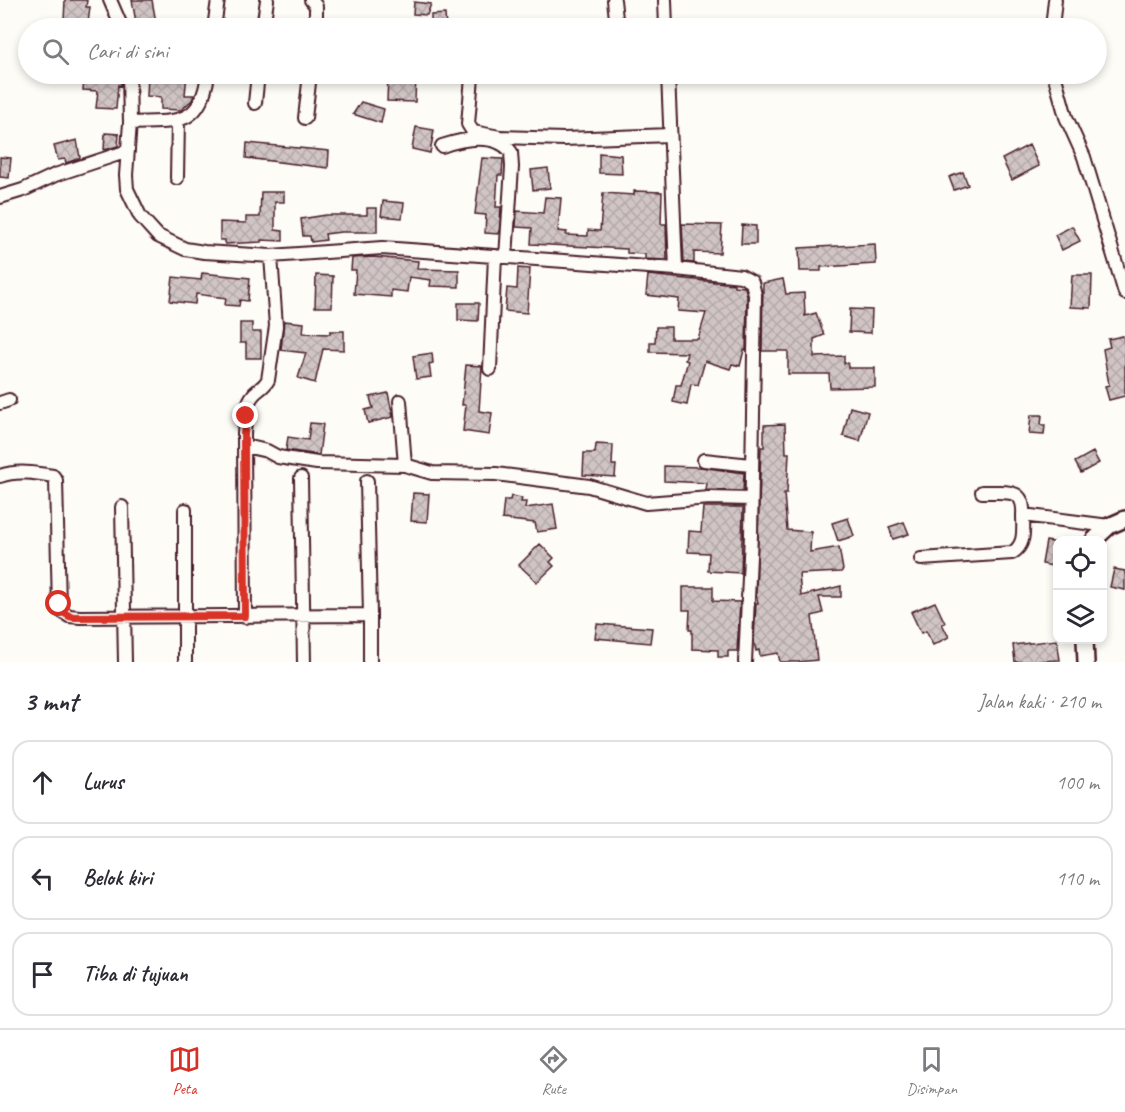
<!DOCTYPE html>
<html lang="id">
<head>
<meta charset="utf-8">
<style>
  :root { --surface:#fff; --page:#f7f7f7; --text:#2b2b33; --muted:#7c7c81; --line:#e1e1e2; --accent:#d93025 }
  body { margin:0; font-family:Caveat,sans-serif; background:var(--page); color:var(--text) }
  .controls { position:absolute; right:18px; bottom:18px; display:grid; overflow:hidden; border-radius:12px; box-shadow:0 3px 9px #0003 }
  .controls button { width:54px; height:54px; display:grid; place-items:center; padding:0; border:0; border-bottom:2px solid var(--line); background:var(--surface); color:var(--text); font:30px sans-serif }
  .stop { position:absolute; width:18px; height:18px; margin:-14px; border:4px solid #d93025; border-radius:50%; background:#fff }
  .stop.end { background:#d93025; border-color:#fff; box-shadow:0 2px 6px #0008 }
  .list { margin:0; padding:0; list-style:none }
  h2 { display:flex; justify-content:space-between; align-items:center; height:78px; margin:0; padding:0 24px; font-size:26px }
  h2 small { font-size:20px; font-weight:400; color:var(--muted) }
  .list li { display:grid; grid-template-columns:39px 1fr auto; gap:18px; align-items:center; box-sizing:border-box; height:84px; margin:0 12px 12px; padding:0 12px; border:2px solid var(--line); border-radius:18px }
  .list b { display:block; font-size:22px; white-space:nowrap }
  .list em { font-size:20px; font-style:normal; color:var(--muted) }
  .icon { flex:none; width:33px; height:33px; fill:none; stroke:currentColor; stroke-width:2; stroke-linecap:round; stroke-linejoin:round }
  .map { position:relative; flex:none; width:1125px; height:662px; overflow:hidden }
  .search { position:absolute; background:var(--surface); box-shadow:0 3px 9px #0003; left:18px; right:18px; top:18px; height:66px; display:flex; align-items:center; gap:15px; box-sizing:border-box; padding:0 21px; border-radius:33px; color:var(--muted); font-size:22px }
  .sheet { height:366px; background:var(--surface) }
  nav { display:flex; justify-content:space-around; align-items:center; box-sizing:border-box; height:84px; border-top:2px solid var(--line); background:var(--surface); font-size:16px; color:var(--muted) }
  nav a { display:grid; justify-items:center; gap:3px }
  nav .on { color:var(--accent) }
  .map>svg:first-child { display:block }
</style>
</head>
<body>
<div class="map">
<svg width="1125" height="662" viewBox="0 0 1125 662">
  <defs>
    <pattern id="building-cross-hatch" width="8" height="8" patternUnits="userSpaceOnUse" patternTransform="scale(1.5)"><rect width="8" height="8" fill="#d0c5c4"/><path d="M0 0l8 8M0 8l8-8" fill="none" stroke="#b4a9a9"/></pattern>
  </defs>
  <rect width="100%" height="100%" fill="#fdfcf7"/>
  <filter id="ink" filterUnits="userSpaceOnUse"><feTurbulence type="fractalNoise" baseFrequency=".0167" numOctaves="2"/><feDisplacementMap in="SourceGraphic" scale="12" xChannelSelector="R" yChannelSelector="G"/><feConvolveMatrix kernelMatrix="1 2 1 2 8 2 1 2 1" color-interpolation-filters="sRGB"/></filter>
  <g filter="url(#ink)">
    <!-- building -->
    <path fill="url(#building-cross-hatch)" stroke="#4a1f2b" stroke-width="1.5" d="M 65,0 L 87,0 L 86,7 L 90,7 L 88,23 L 64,21 Z
      M 132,0 L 152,0 L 157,28 L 137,28 Z
      M 414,2 L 431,4 L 427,15 L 413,14 Z
      M 445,14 L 446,28 L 431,28 L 431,15 Z
      M 85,74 L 121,75 L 121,86 L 118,85 L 116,109 L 96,108 L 98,91 L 83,90 Z
      M 148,74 L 187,74 L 185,95 L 194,95 L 192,100 L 181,110 L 161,109 L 161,97 L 147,96 Z
      M 390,74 L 416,74 L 415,102 L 387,101 L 388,76 L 390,76 Z
      M 361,102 L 384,109 L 381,123 L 353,114 Z
      M 416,127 L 434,130 L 430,153 L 412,149 Z
      M 105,133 L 119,134 L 118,146 L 104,150 Z
      M 77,140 L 80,158 L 66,163 L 65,159 L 58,160 L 54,146 Z
      M 247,143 L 329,151 L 328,168 L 246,158 Z
      M 1029,145 L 1039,166 L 1012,180 L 1002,159 Z
      M 599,153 L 621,155 L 622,174 L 599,173 Z
      M 0,157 L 11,158 L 9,178 L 0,177 Z
      M 482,158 L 503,159 L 502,175 L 498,175 L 496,207 L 501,207 L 499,234 L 485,233 L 486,215 L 475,214 Z
      M 548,168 L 550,188 L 533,190 L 531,170 Z
      M 963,172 L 968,185 L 954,190 L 949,177 Z
      M 634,191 L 662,192 L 661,224 L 666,224 L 667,260 L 645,259 L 645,254 L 627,253 L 627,249 L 531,244 L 532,228 L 516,227 L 517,211 L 543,213 L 545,197 L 561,198 L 558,231 L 567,232 L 566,235 L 588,236 L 588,230 L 600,231 L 603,193 L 634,195 Z
      M 261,192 L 284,192 L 284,202 L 275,202 L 275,230 L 283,231 L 283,241 L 261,240 L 261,242 L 225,244 L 225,240 L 220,240 L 220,222 L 246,223 L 246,217 L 260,217 Z
      M 383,201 L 404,203 L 402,218 L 381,216 Z
      M 367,208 L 377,208 L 377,232 L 341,232 L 325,234 L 326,240 L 311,242 L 310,236 L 303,236 L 301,219 L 326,215 L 367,215 Z
      M 682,224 L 722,225 L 720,253 L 694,252 L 694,263 L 684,262 Z
      M 742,225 L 756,226 L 756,244 L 741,244 Z
      M 1072,226 L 1080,241 L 1062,250 L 1055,235 Z
      M 875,244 L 876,264 L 821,267 L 821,271 L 800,271 L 799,248 Z
      M 374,257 L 418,261 L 417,269 L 459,270 L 459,287 L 430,286 L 431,280 L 409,277 L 407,292 L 391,290 L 391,297 L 354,294 L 356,270 L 351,270 L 352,258 Z
      M 518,268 L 530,269 L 527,313 L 505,311 L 507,288 L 517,289 Z
      M 202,273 L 250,278 L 248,301 L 240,300 L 239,306 L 225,305 L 226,298 L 196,294 L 195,304 L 170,301 L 173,277 L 201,280 Z
      M 316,275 L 333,276 L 332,307 L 315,307 Z
      M 648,275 L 734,284 L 734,286 L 745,287 L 747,296 L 746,350 L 744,350 L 740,366 L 732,364 L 730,369 L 705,361 L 698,385 L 691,384 L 687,405 L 673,402 L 676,385 L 681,385 L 688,361 L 685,360 L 687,353 L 650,352 L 650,342 L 655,342 L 656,327 L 671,327 L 671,339 L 698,339 L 706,313 L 678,311 L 679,299 L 646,295 Z
      M 1072,275 L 1092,275 L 1091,308 L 1070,307 Z
      M 783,279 L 786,294 L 804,293 L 805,316 L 816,313 L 824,335 L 814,339 L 814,357 L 844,356 L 844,363 L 848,363 L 848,368 L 875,368 L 875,387 L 830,388 L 829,374 L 788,374 L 788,351 L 762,351 L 763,283 Z
      M 458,303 L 479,303 L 478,321 L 458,320 Z
      M 850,309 L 872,310 L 871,333 L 849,332 Z
      M 284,321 L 304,323 L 303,333 L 330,334 L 330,331 L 344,331 L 344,350 L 323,349 L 315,383 L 298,378 L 306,353 L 281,350 Z
      M 240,323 L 252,323 L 252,332 L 261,332 L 261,358 L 246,358 L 246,343 L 240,343 Z
      M 1123,336 L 1125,347 L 1125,396 L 1109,400 L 1105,386 L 1109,385 L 1103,349 L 1110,347 L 1108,339 Z
      M 432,353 L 433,363 L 429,364 L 431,377 L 416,379 L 413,356 Z
      M 466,365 L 482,366 L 479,411 L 492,413 L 489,435 L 463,431 L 466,405 L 462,405 Z
      M 388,393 L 393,417 L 368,423 L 365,410 L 373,408 L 370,397 Z
      M 850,407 L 868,412 L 860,441 L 843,436 Z
      M 1031,415 L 1042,415 L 1041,425 L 1045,425 L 1044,435 L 1029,434 Z
      M 310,423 L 323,424 L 319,455 L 286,450 L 288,437 L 308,440 Z
      M 785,424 L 786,453 L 789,453 L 787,493 L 784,493 L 787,530 L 811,532 L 810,552 L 839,547 L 843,570 L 841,572 L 799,574 L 801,596 L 841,586 L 841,597 L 819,597 L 823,613 L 812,616 L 817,660 L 798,662 L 780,662 L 778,653 L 760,656 L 759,650 L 756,651 L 754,641 L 756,603 L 758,603 L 756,594 L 761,447 L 764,447 L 764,425 Z
      M 596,444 L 613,445 L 612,465 L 616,465 L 615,477 L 583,475 L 584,453 L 595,453 Z
      M 1093,452 L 1099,463 L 1081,473 L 1075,462 Z
      M 664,466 L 700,467 L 744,473 L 743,491 L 706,490 L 707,483 L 664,481 Z
      M 413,493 L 429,494 L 427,522 L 411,521 Z
      M 511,496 L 522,498 L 521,502 L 526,502 L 525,508 L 553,504 L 557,529 L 537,532 L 535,523 L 502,519 L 504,500 L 510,500 Z
      M 703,507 L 743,507 L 741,573 L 708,571 L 709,553 L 688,552 L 689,531 L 701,532 Z
      M 848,518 L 854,536 L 838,541 L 832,523 Z
      M 904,522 L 909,534 L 893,539 L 889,527 Z
      M 1046,541 L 1058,543 L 1058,567 L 1042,564 Z
      M 540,544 L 554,558 L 550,562 L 554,566 L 537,582 L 519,565 Z
      M 1114,569 L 1125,571 L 1125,590 L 1110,587 Z
      M 683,587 L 713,587 L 713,601 L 740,602 L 737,651 L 728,651 L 728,657 L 718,657 L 718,650 L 692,649 L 692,630 L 689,630 L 690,610 L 683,610 Z
      M 935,602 L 945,623 L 942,624 L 949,637 L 933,645 L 926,631 L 921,633 L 911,612 Z
      M 597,624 L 652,628 L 650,643 L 595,638 Z
      M 1057,640 L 1060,660 L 1015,662 L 1013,645 Z"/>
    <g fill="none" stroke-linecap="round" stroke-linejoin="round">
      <defs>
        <path id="minor" d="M 110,0 L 122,28
          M 311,0 L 316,6 L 316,28
          M 614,0 L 617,28
          M 665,0 L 666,28
          M 214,28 L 218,0
          M 263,28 L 267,0
          M 1052,28 L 1055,0
          M 129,74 L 130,123 L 126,175 L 127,189 L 140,216 L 148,225 L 158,236 L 185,249 L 204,252 L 271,256 L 382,248 L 676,269 L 741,276 L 752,282 L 755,295 L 751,535 L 745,662
          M 668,74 L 676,269
          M 1054,74 L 1066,117 L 1084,157 L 1125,293
          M 472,77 L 468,124 L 473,132 L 500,137 L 564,139 L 670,135
          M 255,103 L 258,74
          M 305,118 L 310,74
          M 130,123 C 175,121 201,128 208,74
          M 442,146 C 462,139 496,132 511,152 L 512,167 L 506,257
          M 177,178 L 178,121
          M 0,197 L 23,190 L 55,175 L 128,151
          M 490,369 L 495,256
          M 400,401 L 405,465
          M 0,403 L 9,400
          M 245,446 L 267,451 L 278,457 L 317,463 L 405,465 L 432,473 L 496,474 L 589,486 L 646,503 L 710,498 L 751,499
          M 704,460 L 751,465
          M 0,476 C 17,470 35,473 53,476 L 56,480 L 59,607 L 60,610 L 69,616 L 80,617 L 370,615 L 367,481
          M 301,478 L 304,662
          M 982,492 C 1004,493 1025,486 1023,515 L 1109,526
          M 122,507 L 125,662
          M 185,510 L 185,662
          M 921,559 L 1012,553 C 1026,544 1023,530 1023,515
          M 370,615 L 370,662
          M 245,617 L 244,434 C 245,421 245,404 254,394 C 259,389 264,387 268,380 L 276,326 L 271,256"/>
        <path id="tertiary" d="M 1094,540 L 1109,526 L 1125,519
          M 1085,640 L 1086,662"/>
      </defs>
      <!-- minor casing -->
      <use href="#minor" stroke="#4a1f2b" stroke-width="16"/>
      <!-- tertiary casing -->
      <use href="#tertiary" stroke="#4a1f2b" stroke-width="20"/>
      <!-- minor -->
      <use href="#minor" stroke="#fdfcf7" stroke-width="12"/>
      <!-- tertiary -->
      <use href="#tertiary" stroke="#fdfcf7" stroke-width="15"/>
    </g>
  </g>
  <g fill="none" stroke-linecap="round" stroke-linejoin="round" filter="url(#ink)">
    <!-- route -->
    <path stroke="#d93025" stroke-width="8" d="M 59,604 L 60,610 L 69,616 L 74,617 L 245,616 L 244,434 L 246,416"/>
  </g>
</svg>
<div class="controls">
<button><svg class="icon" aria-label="locate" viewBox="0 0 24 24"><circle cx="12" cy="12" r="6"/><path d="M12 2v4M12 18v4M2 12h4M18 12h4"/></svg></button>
<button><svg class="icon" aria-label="layers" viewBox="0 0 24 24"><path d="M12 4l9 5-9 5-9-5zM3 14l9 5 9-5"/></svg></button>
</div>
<div class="stop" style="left:59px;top:604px"></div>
<div class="stop end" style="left:246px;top:416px"></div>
<div class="search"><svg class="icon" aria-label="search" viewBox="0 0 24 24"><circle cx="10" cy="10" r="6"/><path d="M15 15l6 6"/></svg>Cari di sini</div>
</div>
<section class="sheet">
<h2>3 mnt<small>Jalan kaki · 210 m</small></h2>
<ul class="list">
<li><svg class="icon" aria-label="ahead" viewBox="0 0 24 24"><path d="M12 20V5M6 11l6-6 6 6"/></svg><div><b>Lurus</b></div><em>100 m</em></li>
<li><svg class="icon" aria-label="left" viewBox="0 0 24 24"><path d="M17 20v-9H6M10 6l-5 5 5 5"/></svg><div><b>Belok kiri</b></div><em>110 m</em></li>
<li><svg class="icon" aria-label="arrive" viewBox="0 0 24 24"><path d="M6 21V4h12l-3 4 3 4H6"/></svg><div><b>Tiba di tujuan</b></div></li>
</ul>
</section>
<nav>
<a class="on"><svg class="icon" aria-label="map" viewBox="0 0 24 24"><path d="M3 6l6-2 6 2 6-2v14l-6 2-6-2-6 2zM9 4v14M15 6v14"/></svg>Peta</a>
<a><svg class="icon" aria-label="directions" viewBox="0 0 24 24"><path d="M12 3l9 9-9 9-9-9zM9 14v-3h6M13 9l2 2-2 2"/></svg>Rute</a>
<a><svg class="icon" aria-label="saved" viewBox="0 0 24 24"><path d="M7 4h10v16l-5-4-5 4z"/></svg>Disimpan</a>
</nav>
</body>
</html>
